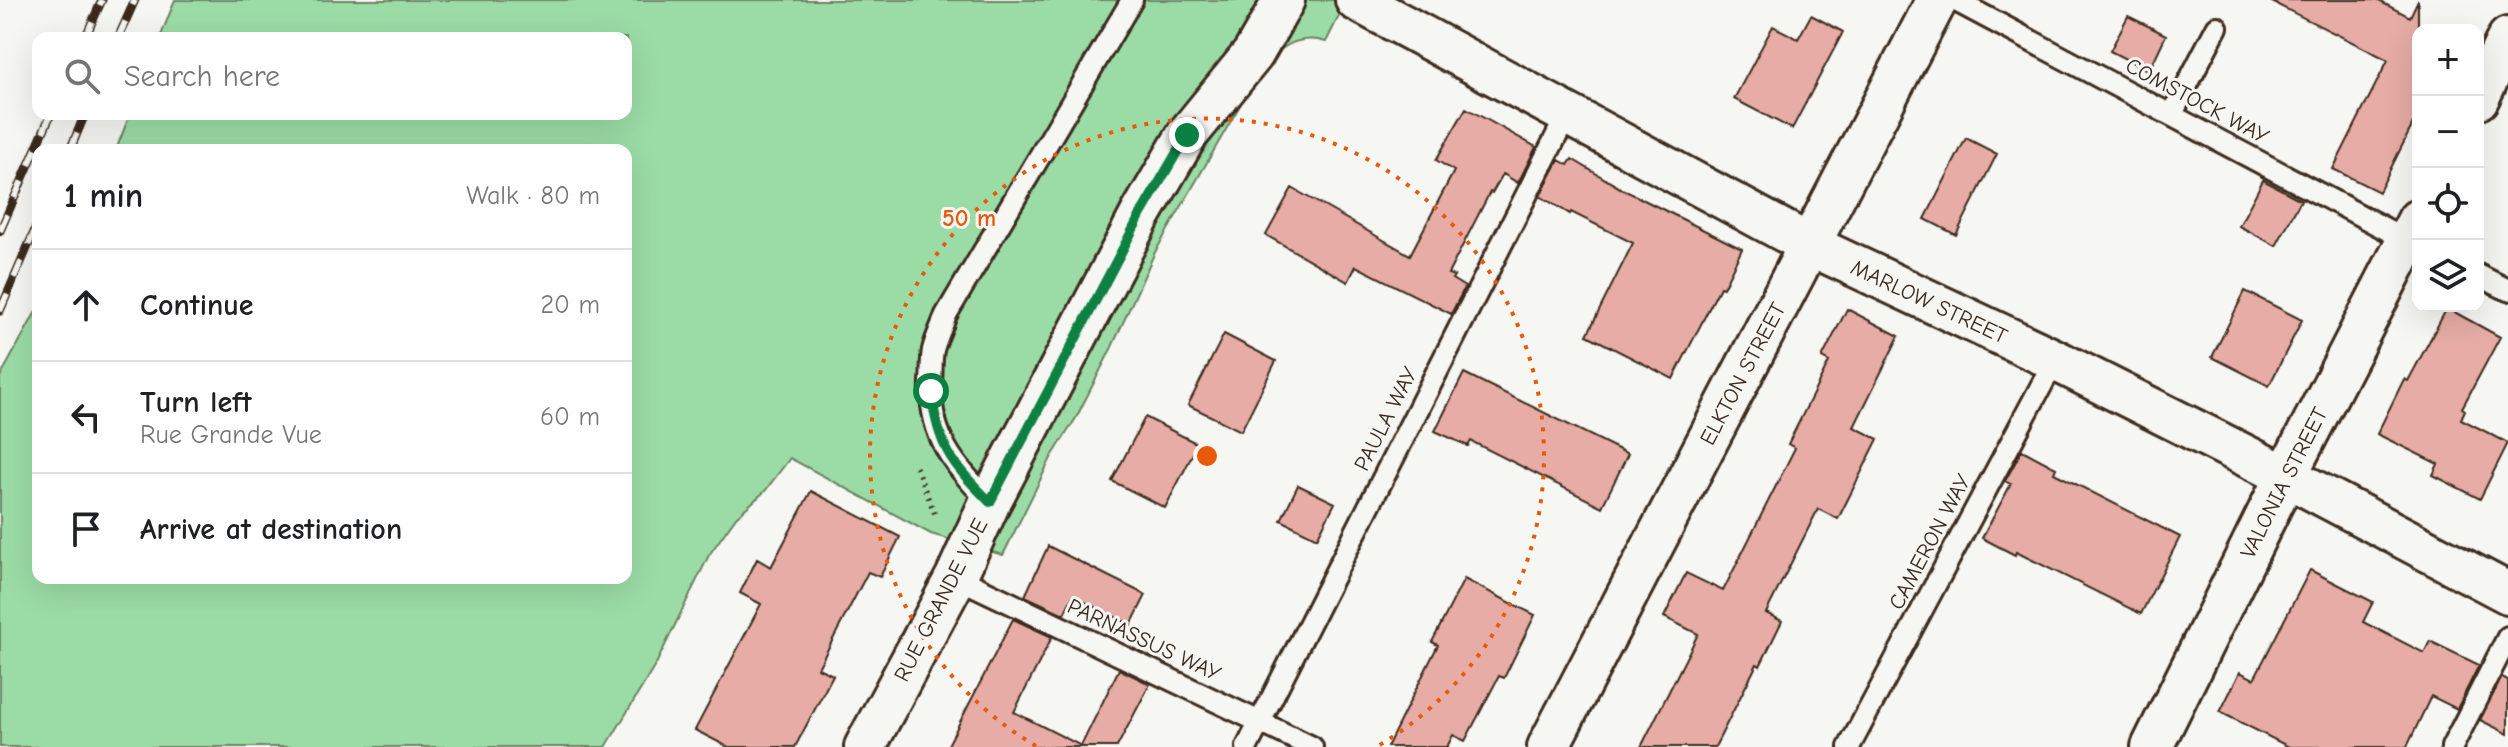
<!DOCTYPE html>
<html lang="en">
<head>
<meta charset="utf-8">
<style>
  :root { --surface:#fff; --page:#f6f6f6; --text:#202124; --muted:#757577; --line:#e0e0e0 }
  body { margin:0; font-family:"Comic Neue",sans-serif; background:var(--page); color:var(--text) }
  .controls { position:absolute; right:24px; top:24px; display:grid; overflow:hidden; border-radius:16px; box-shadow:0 8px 32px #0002 }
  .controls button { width:72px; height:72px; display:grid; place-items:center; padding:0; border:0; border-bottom:2px solid var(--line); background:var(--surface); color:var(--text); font:40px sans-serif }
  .stop { position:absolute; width:24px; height:24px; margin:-18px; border:6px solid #0b8043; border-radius:50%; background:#fff }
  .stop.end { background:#0b8043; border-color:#fff; box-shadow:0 2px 8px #0008 }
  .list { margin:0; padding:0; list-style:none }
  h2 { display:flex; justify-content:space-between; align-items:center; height:104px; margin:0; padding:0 32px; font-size:34px }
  h2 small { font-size:26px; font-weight:400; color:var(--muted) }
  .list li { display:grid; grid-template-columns:52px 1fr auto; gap:24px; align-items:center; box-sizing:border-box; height:112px; padding:0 32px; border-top:2px solid var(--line) }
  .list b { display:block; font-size:30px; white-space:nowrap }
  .list p { margin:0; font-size:26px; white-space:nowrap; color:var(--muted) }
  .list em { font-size:26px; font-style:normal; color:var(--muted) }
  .icon { flex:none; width:44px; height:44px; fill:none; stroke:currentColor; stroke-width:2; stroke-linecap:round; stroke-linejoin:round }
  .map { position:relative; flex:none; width:2508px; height:747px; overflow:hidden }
  .search { position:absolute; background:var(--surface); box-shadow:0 8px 32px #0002; left:32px; top:32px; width:600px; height:88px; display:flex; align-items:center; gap:20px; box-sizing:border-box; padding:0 28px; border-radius:16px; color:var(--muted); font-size:30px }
  .panel { position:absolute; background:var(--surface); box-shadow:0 8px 32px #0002; left:32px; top:144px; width:600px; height:440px; border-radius:16px }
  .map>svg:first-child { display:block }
</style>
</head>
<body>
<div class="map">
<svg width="2508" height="747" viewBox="0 0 2508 747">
  <rect width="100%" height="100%" fill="#f6f6f2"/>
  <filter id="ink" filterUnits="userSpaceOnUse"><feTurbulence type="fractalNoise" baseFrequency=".0125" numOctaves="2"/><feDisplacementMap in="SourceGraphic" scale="16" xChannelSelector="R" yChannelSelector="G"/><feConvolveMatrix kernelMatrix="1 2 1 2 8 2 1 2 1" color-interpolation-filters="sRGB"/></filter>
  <g filter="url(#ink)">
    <!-- green -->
    <path fill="#9bdca6" stroke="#6b8362" stroke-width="2" d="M 175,0 L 1347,0 L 1326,42 C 1295,33 1275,50 1258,74 L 1154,254 L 1112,347 L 1076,418 L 1051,458 L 1003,555 L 931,534 L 790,458 L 765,491 L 736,517 L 709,555 L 656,664 L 606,747 L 0,747 L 0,377 L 38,308 L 38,578 L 626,578 L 626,150 L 116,150 L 130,114 L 626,114 L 626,38 L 160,38 Z"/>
    <!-- building -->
    <path fill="#e6aca5" stroke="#3b2a1e" stroke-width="2" d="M 2268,0 L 2377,0 L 2410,17 L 2418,0 L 2418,114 L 2379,192 L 2333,169 L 2388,60 Z
      M 1811,15 L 1843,32 L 1792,129 L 1734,99 L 1773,26 L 1798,39 Z
      M 2128,16 L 2166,35 L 2149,71 L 2110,51 Z
      M 1466,108 L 1536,147 L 1518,183 L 1503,174 L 1492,193 L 1490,192 L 1448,274 L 1454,276 L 1452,279 L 1465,287 L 1451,314 L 1356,266 L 1348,282 L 1266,235 L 1292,188 L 1410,255 L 1454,171 L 1436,160 Z
      M 1966,138 L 1997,154 L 1956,235 L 1925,219 Z
      M 1572,159 L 1622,189 L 1742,249 L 1723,288 L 1720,287 L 1673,379 L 1587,335 L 1633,243 L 1571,212 L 1570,214 L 1540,196 L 1559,160 L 1568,165 Z
      M 2263,180 L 2301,200 L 2276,246 L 2239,226 Z
      M 2245,291 L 2302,320 L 2269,386 L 2212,357 Z
      M 2447,308 L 2500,337 L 2462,408 L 2465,410 L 2461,419 L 2508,443 L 2480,499 L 2433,475 L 2438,464 L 2377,434 L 2404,379 L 2408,381 Z
      M 1847,309 L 1899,336 L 1854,427 L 1878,439 L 1838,519 L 1818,509 L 1766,613 L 1782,621 L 1760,666 L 1757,664 L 1715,747 L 1641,747 L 1698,634 L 1664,617 L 1686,573 L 1723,591 L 1795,448 L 1788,444 L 1829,362 L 1822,358 Z
      M 1224,334 L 1276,361 L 1241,431 L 1188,405 Z
      M 1464,373 L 1628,454 L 1602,507 L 1471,441 L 1468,446 L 1435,431 Z
      M 1145,417 L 1198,444 L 1165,508 L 1112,481 Z
      M 2022,450 L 2056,468 L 2054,473 L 2180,537 L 2141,614 L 2016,552 L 2015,555 L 1982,538 L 2011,484 L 2005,481 Z
      M 1298,485 L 1335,503 L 1317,538 L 1281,520 Z
      M 811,491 L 900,537 L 880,577 L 868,572 L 818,668 L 833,675 L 795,747 L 728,747 L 695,730 L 761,604 L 740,593 L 757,559 L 771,567 Z
      M 1048,546 L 1146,595 L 1131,625 L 1073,596 L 1064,614 L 1025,596 Z
      M 2310,570 L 2373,602 L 2363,622 L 2424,653 L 2430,641 L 2479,665 L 2457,709 L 2431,696 L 2407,747 L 2289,747 L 2220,712 L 2240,672 L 2254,679 Z
      M 1464,579 L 1535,615 L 1504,678 L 1499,676 L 1465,741 L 1453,735 L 1447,747 L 1387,747 L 1438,645 L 1432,642 Z
      M 1013,619 L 1052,637 L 1014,712 L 1081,746 L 1119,669 L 1150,684 L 1117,747 L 947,747 Z
      M 2502,677 L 2508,680 L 2508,734 L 2480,720 Z"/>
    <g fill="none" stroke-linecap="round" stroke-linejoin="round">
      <defs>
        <path id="lane" d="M 1954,0 L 2414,244
          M 2172,114 L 2217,27
          M 2478,275 L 2508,290
          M 990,502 C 954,466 929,436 931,382 C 932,372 931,360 933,350 C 936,338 942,326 946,315 L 1132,0
          M 956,577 L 1312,747
          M 1247,747 L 1568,113
          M 1849,747 L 2055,360
          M 2452,747 L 2508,637"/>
        <path id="street" d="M 1356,0 L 1810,245 L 2055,360 L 2286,476 L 2508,593
          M 2478,99 L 2508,38
          M 865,747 L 956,577 L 990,502 L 1141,214 L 1187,135 L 1253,54 L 1284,0
          M 1548,747 L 1937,0
          M 2152,747 L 2286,476 L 2418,220"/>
      </defs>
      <!-- lane casing -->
      <use href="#lane" stroke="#3b2a1e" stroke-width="26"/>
      <!-- street casing -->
      <use href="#street" stroke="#3b2a1e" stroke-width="46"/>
      <!-- path -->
      <path stroke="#3b2a1e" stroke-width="5" stroke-dasharray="2 6" stroke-linecap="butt" d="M 916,467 L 936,517"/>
      <!-- lane -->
      <use href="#lane" stroke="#f6f6f2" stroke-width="20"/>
      <!-- street -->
      <use href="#street" stroke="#f6f6f2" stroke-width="40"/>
      <defs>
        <path id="rail" d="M 85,38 L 102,0
          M 118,38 L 135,0
          M 70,150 L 85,114
          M 0,231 L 51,114
          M 0,311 L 38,223"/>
      </defs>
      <!-- rail casing -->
      <use href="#rail" stroke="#3b2a1e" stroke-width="9"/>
      <!-- rail -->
      <use href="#rail" stroke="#f6f6f2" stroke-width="6" stroke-dasharray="18" stroke-linecap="butt"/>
    </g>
  </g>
  <g fill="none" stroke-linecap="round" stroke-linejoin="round" filter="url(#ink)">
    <!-- route -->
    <path stroke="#0b8043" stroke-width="10" d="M 931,391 C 938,447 951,463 990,502 L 1141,214 L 1187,135"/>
  </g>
  <!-- distance rings -->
  <path fill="none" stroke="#e8590c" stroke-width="4" stroke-dasharray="4 8" d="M1036 746A337 337 0 1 1 1378 746"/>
  <g text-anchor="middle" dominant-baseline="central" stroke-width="6" stroke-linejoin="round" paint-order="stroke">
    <!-- street labels -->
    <g font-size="22" fill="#3b2a1e" stroke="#f6f6f2">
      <text transform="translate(2197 101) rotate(28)">COMSTOCK WAY</text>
      <text transform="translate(1929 302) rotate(25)">MARLOW STREET</text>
      <text transform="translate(1743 374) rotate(-62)">ELKTON STREET</text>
      <text transform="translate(1386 419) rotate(-63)">PAULA WAY</text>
      <text transform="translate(2284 483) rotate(-63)">VALONIA STREET</text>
      <text transform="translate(1930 542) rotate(-62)">CAMERON WAY</text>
      <text transform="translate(941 600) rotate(-63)">RUE GRANDE VUE</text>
      <text transform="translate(1144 640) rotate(25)">PARNASSUS WAY</text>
    </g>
  </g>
  <circle cx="1207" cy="456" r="12" fill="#e8590c" stroke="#f6f6f2" stroke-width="4"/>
  <g font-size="24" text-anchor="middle" font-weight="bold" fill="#e8590c" stroke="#f6f6f2" stroke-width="6" stroke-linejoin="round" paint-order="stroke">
    <text x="969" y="226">50 m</text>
  </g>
</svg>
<div class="controls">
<button>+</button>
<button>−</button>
<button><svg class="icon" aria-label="locate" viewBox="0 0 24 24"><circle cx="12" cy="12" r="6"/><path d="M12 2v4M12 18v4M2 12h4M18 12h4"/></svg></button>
<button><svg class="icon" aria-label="layers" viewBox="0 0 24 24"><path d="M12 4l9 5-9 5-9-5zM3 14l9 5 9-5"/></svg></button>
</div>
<div class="stop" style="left:931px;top:391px"></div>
<div class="stop end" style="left:1187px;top:135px"></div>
<div class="search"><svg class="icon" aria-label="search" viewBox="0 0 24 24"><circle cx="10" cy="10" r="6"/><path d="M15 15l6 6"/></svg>Search here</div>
<section class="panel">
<h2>1 min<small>Walk · 80 m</small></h2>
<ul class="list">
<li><svg class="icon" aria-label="ahead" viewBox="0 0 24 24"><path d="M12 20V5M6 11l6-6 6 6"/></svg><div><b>Continue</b></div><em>20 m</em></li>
<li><svg class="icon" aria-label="left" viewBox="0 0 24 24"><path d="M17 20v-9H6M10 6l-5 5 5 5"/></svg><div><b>Turn left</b><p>Rue Grande Vue</p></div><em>60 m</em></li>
<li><svg class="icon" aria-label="arrive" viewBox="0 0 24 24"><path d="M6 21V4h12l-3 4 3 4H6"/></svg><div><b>Arrive at destination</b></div></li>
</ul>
</section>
</div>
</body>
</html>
